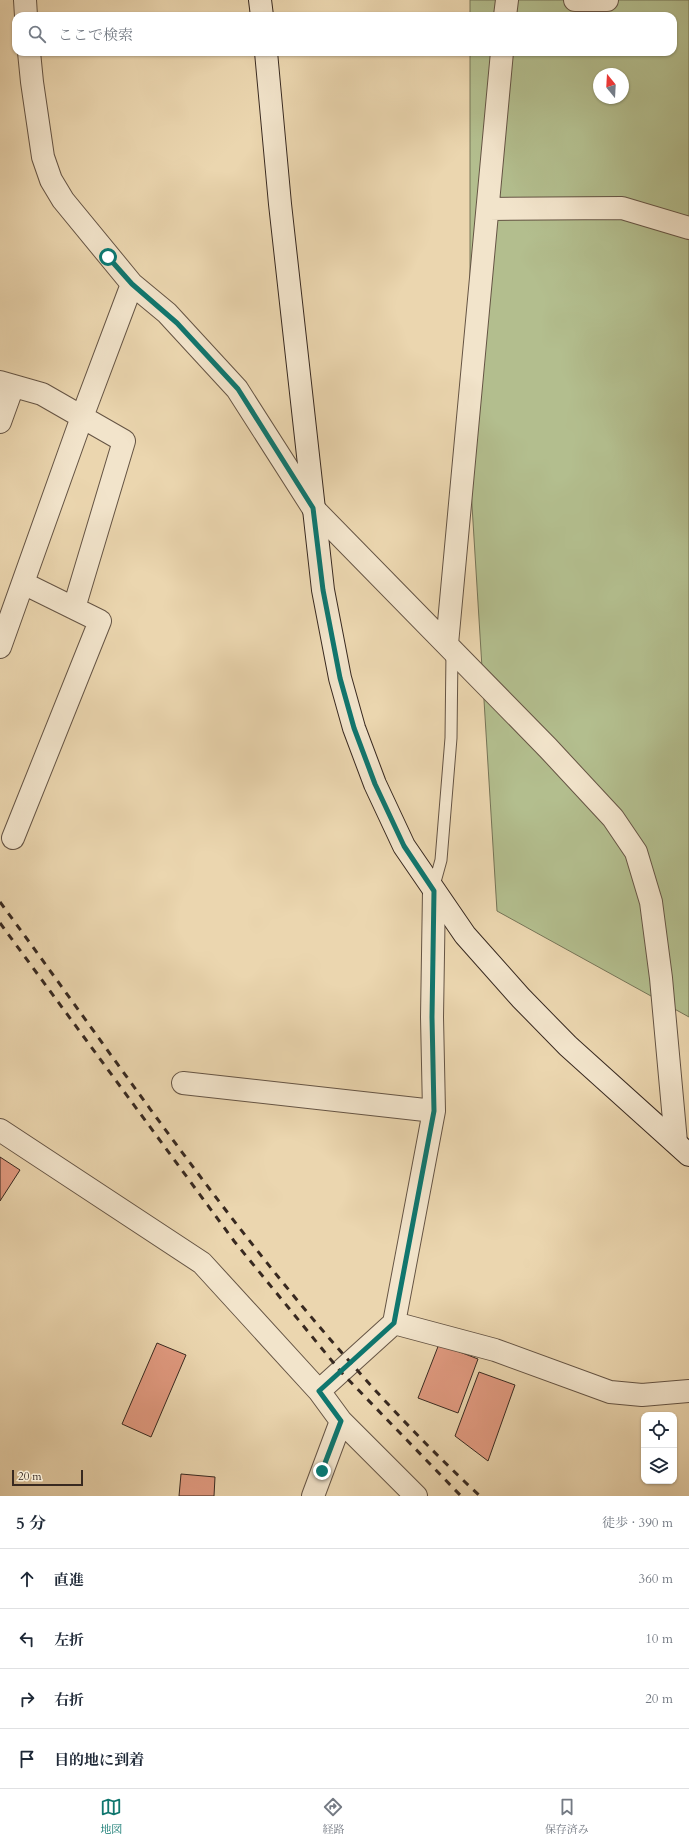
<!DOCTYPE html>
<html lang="ja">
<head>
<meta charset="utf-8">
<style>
  :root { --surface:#fff; --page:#f2f2f3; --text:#1f2937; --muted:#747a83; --line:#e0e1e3; --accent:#0f766e }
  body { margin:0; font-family:Cardo,"Noto Serif JP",serif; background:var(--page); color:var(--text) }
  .controls { position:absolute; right:12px; bottom:12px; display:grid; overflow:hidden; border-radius:8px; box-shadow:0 1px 3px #0004 }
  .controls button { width:36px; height:36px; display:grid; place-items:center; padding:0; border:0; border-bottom:1px solid var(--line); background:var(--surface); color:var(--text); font:20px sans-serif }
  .compass { position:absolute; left:593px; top:68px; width:36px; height:36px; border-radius:50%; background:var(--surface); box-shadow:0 1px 3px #0004; rotate:342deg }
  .scale { position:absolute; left:12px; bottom:10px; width:71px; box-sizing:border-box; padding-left:4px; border:2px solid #382920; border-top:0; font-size:11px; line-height:14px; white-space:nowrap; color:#382920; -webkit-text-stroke:3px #f2e4cb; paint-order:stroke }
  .stop { position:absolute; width:12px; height:12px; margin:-9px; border:3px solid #0f766e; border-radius:50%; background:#fff }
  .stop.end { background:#0f766e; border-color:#fff; box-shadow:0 1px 4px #0008 }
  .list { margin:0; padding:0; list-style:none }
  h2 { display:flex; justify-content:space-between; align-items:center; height:52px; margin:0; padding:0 16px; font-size:17px }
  h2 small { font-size:13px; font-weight:400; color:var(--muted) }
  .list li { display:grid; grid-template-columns:26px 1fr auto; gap:12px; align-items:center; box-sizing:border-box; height:60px; padding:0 16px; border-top:1px solid var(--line) }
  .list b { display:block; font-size:15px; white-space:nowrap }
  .list em { font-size:13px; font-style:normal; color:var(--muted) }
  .icon { flex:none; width:22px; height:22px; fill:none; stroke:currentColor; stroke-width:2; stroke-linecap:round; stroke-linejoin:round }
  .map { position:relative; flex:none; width:689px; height:1496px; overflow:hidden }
  .search { position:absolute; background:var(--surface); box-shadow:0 1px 3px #0004; left:12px; right:12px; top:12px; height:44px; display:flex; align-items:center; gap:10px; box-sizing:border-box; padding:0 14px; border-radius:12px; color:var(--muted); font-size:15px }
  .sheet { height:292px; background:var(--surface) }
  nav { display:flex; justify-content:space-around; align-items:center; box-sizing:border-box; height:56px; border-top:1px solid var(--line); background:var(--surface); font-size:11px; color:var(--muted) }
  nav a { display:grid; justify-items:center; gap:2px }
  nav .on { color:var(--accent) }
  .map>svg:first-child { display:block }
</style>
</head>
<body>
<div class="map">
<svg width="689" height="1496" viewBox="0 0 689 1496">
  <rect width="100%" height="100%" fill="#ebd6af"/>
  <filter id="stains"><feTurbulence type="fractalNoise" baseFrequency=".005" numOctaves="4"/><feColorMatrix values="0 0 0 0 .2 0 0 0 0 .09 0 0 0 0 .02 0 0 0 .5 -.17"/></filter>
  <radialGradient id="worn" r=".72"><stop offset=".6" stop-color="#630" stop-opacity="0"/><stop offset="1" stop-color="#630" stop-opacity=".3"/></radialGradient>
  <!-- green -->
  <path fill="#b3be8e" stroke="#767457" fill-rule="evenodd" d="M 470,0 L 689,0 L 689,1017 L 497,911 L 470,473 L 470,52 L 673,52 L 673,16 L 470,16 ZM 599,74 L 623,74 L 623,98 L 599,98 Z"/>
  <!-- building -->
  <path fill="#e19a80" stroke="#382920" d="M 0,1157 L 20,1170 L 0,1201 Z
    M 157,1343 L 186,1355 L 151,1437 L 122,1424 Z
    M 439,1344 L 478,1359 L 458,1413 L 418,1398 Z
    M 479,1372 L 515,1385 L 488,1461 L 455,1436 Z
    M 181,1474 L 215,1477 L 214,1496 L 179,1496 Z"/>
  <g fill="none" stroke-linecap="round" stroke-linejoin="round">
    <defs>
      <path id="lane" d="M 433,889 L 441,860 L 451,738 L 452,652"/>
      <path id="street" d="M 25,0 L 26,16
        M 575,0 L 607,0
        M 505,16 L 507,0
        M 29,52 L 32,82 L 43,157 L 51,180 L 63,200 L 132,284 L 167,313 L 237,389 L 313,508 L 548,748 L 613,818 L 636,852 L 651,902 L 661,978 L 676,1142
        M 489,209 L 622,208 L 689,228
        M 0,382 L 42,394 L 124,441 L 74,608
        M 0,422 L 13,386
        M 447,644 L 502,52
        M 0,647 L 82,417 L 132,284
        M 13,838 L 100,621 L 23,583
        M 183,1083 L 434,1111
        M 0,1130 L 202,1263 L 319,1391 L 341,1421 L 416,1496
        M 394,1323 L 434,1111 L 432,1017 L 434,891
        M 319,1391 L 394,1323 L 495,1350 L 610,1392 L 642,1395 L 689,1391
        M 313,1496 L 341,1421"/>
      <path id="secondary" d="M 260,0 L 262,16
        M 266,52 L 280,204 L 323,590 L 340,678 L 354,728 L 375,784 L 404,846 L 465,935 L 521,998 L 568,1046 L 689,1155"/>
    </defs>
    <!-- lane casing -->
    <use href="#lane" stroke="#655444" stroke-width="13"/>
    <!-- street casing -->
    <use href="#street" stroke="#655444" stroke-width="24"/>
    <!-- secondary casing -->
    <use href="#secondary" stroke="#382920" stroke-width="24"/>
    <!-- lane -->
    <use href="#lane" stroke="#f2e4cb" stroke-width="11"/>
    <!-- street -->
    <use href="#street" stroke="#f2e4cb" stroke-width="22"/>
    <!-- secondary -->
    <use href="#secondary" stroke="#f2e4cb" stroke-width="22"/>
    <!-- rail -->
    <path stroke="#382920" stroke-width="3" stroke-dasharray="7 7" stroke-linecap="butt" d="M 0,902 C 151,1107 292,1322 480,1496
      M 0,923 L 234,1241 L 341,1372 L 461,1496"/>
  </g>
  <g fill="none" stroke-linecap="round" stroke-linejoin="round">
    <!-- route -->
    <path stroke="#0f766e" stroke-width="5" d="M 108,257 L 132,284 L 177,323 L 238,389 L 313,508 L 323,590 L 340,678 L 354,728 L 375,784 L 404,846 L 434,891 L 432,1017 L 434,1111 L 394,1323 L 319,1391 L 341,1421 L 322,1471"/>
  </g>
  <rect width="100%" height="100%" filter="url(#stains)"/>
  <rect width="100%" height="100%" fill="url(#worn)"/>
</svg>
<div class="controls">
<button><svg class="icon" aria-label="locate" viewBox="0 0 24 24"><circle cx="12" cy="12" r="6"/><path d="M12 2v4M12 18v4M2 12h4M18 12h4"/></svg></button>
<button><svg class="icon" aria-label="layers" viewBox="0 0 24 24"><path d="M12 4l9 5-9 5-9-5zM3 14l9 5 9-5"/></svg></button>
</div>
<svg class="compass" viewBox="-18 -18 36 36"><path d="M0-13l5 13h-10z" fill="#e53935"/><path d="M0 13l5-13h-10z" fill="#747a83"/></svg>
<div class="scale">20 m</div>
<div class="stop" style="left:108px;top:257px"></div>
<div class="stop end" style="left:322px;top:1471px"></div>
<div class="search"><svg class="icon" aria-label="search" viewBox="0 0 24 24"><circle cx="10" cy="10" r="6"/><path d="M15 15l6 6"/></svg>ここで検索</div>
</div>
<section class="sheet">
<h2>5 分<small>徒歩 · 390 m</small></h2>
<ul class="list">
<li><svg class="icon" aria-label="ahead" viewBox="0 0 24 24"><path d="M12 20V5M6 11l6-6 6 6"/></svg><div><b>直進</b></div><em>360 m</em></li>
<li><svg class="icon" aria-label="left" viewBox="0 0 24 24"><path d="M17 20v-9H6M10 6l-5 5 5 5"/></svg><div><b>左折</b></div><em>10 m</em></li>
<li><svg class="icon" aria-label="right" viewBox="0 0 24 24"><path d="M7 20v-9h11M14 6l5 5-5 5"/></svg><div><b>右折</b></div><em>20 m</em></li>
<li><svg class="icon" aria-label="arrive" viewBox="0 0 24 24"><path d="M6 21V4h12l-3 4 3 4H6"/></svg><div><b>目的地に到着</b></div></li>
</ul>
</section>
<nav>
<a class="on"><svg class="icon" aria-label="map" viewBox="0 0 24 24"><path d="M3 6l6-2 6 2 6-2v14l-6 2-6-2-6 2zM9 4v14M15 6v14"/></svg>地図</a>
<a><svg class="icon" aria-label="directions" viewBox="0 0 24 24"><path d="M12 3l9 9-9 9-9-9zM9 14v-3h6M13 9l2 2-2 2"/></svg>経路</a>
<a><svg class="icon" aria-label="saved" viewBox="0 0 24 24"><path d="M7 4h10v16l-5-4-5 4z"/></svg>保存済み</a>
</nav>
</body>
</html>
